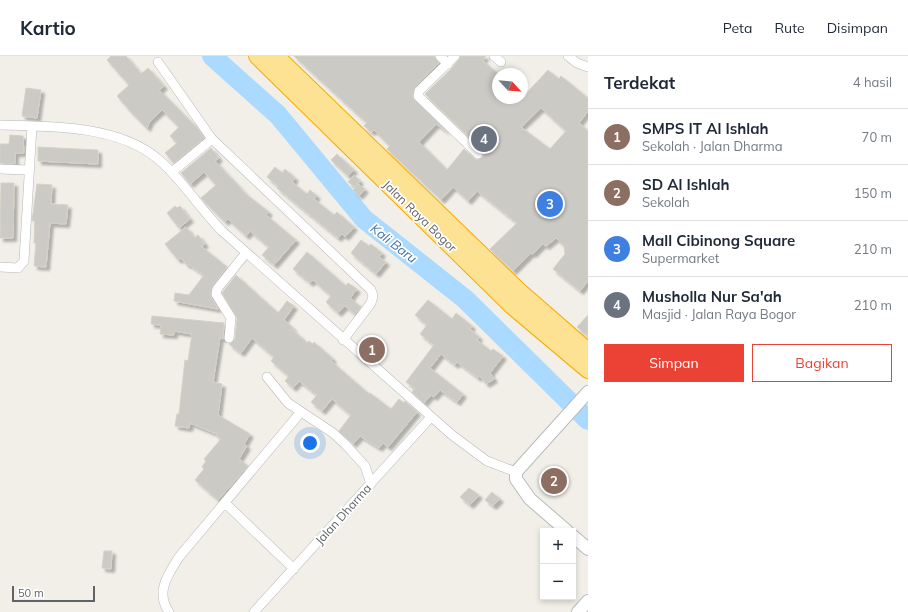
<!DOCTYPE html>
<html lang="id">
<head>
<meta charset="utf-8">
<style>
  :root { --surface:#fff; --page:#f2f2f3; --text:#1f2937; --muted:#747a83; --line:#e0e1e3; --accent:#ea4335 }
  body { margin:0; font-family:Mulish,sans-serif; background:var(--page); color:var(--text) }
  .controls { position:absolute; right:12px; bottom:12px; display:grid; overflow:hidden; border-radius:0px; box-shadow:0 2px 6px #0003 }
  .controls button { width:36px; height:36px; display:grid; place-items:center; padding:0; border:0; border-bottom:1px solid var(--line); background:var(--surface); color:var(--text); font:20px sans-serif }
  .compass { position:absolute; left:492px; top:12px; width:36px; height:36px; border-radius:50%; background:var(--surface); box-shadow:0 2px 6px #0003; rotate:116deg }
  .scale { position:absolute; left:12px; bottom:10px; width:83px; box-sizing:border-box; padding-left:4px; border:2px solid #5f6368; border-top:0; font-size:11px; line-height:14px; white-space:nowrap; color:#5f6368; -webkit-text-stroke:3px #fff; paint-order:stroke }
  .you { position:absolute; left:310px; top:387px; width:14px; height:14px; margin:-10px; border:3px solid #fff; border-radius:50%; background:#1a73e8; box-shadow:0 0 0 6px #1a73e833 }
  .badge { display:grid; place-items:center; width:26px; height:26px; border-radius:50%; background:var(--accent); color:#fff; font-size:13px; font-weight:700 }
  .pin { position:absolute; translate:-50% -50%; border:2px solid #fff; box-shadow:0 1px 4px #0006 }
  .list { margin:0; padding:0; list-style:none }
  h2 { display:flex; justify-content:space-between; align-items:center; height:52px; margin:0; padding:0 16px; font-size:17px }
  h2 small { font-size:13px; font-weight:400; color:var(--muted) }
  .list li { display:grid; grid-template-columns:26px 1fr auto; gap:12px; align-items:center; box-sizing:border-box; height:56px; padding:0 16px; border-top:1px solid var(--line) }
  .list b { display:block; font-size:15px; white-space:nowrap }
  .list p { margin:0; font-size:13px; white-space:nowrap; color:var(--muted) }
  .list em { font-size:13px; font-style:normal; color:var(--muted) }
  .actions { display:flex; gap:8px; padding:12px 16px }
  .actions a { flex:1; padding:9px 0; border:1px solid var(--accent); border-radius:0px; text-align:center; font-size:14px; color:var(--accent) }
  .actions .main { background:var(--accent); color:#fff }
  .map { position:relative; flex:none; width:588px; height:556px; overflow:hidden }
  header { display:flex; align-items:center; gap:24px; box-sizing:border-box; height:56px; padding:0 20px; background:var(--surface); border-bottom:1px solid var(--line) }
  header strong { font-size:19px }
  nav { display:flex; gap:22px; margin-inline-start:auto; font-size:14px }
  main { display:flex }
  aside { flex:1; background:var(--surface) }
  .map>svg:first-child { display:block }
</style>
</head>
<body>
<header>
<strong>Kartio</strong>
<nav><a>Peta</a><a>Rute</a><a>Disimpan</a></nav>
</header>
<main>
<div class="map">
<svg width="588" height="556" viewBox="0 0 588 556">
  <defs>
    <filter id="shadow"><feDropShadow dx="3.5" dy="3.5" stdDeviation="1" flood-color="#0004"/></filter>
  </defs>
  <rect width="100%" height="100%" fill="#f1efe8"/>
  <g fill="none" stroke-linecap="round" stroke-linejoin="round">
    <!-- river -->
    <path stroke="#aadaff" stroke-width="20" d="M 212,0 L 278,59 L 364,163 L 465,243 L 588,364"/>
  </g>
  <!-- building -->
  <path fill="#cccac5" stroke="#d6d1c6" fill-rule="evenodd" filter="url(#shadow)" d="M 111,0 L 126,0 L 141,18 L 148,12 L 164,30 L 159,34 L 198,73 L 204,82 L 174,107 L 165,97 L 177,87 L 170,80 L 179,71 L 162,54 L 150,65 L 147,72 L 131,56 L 117,40 L 129,29 L 107,4 Z
    M 294,0 L 434,0 L 439,7 L 415,31 L 412,41 L 446,75 L 436,68 L 419,86 L 447,114 L 464,93 L 476,104 L 482,102 L 484,99 L 482,94 L 495,80 L 482,68 L 470,82 L 425,38 L 452,12 L 461,0 L 486,0 L 482,4 L 498,18 L 498,42 L 522,42 L 548,14 L 559,23 L 561,20 L 588,42 L 588,55 L 579,67 L 588,75 L 588,225 L 580,235 L 553,213 L 565,198 L 564,190 L 556,182 L 546,190 L 543,188 L 533,198 L 531,197 L 513,215 L 490,193 L 517,167 L 477,135 L 468,145 L 453,131 L 441,144 L 387,93 L 390,90 L 374,74 L 371,76 L 364,70 L 367,67 ZM 541,52 L 566,75 L 550,93 L 521,71 Z
    M 26,32 L 41,34 L 37,62 L 22,60 Z
    M 10,79 L 23,80 L 24,97 L 15,97 L 15,108 L 0,107 L 0,88 L 9,88 Z
    M 38,91 L 98,94 L 98,108 L 38,105 Z
    M 211,92 L 219,102 L 215,105 L 247,139 L 269,156 L 266,159 L 296,184 L 274,209 L 262,199 L 269,191 L 250,175 L 246,180 L 228,163 L 225,166 L 201,142 L 216,129 L 204,116 L 190,128 L 181,117 Z
    M 337,98 L 354,114 L 348,120 L 331,104 Z
    M 275,111 L 282,117 L 285,113 L 295,122 L 292,126 L 307,138 L 310,134 L 317,140 L 314,143 L 334,159 L 337,156 L 354,171 L 345,181 L 342,178 L 338,182 L 277,132 L 278,130 L 267,121 Z
    M 354,119 L 360,125 L 355,131 L 348,126 Z
    M 1,127 L 14,127 L 13,182 L 0,182 Z
    M 37,128 L 52,129 L 51,148 L 68,149 L 66,168 L 50,167 L 46,211 L 34,210 L 36,187 L 34,187 L 35,165 L 32,165 Z
    M 358,128 L 365,133 L 359,140 L 353,134 Z
    M 175,150 L 177,152 L 180,150 L 190,163 L 179,172 L 167,157 Z
    M 186,171 L 195,182 L 198,179 L 205,188 L 201,190 L 227,211 L 211,232 L 211,241 L 218,253 L 174,245 L 175,237 L 189,239 L 204,219 L 188,208 L 187,209 L 181,202 L 178,204 L 165,188 Z
    M 361,184 L 369,190 L 371,188 L 382,197 L 379,201 L 386,206 L 376,218 L 351,197 Z
    M 307,196 L 346,230 L 348,227 L 357,233 L 350,242 L 361,251 L 355,258 L 345,250 L 338,257 L 326,246 L 331,240 L 313,224 L 310,227 L 293,213 Z
    M 236,219 L 278,257 L 287,245 L 294,250 L 284,264 L 293,272 L 292,273 L 307,287 L 309,285 L 313,288 L 314,286 L 333,303 L 331,305 L 369,338 L 370,337 L 391,353 L 399,343 L 404,347 L 405,345 L 417,356 L 388,391 L 383,387 L 379,392 L 360,380 L 353,388 L 339,375 L 351,359 L 332,343 L 322,355 L 311,346 L 317,339 L 299,325 L 293,332 L 285,325 L 289,320 L 271,305 L 274,301 L 252,282 L 241,297 L 229,288 L 235,283 L 237,262 L 222,237 Z
    M 428,244 L 452,263 L 456,257 L 472,270 L 470,273 L 479,281 L 477,284 L 491,295 L 493,293 L 503,300 L 490,317 L 494,323 L 486,328 L 480,320 L 478,322 L 457,306 L 455,309 L 441,298 L 430,312 L 463,338 L 457,346 L 440,334 L 434,341 L 431,339 L 424,347 L 412,336 L 415,332 L 406,326 L 434,289 L 420,278 L 427,269 L 415,259 Z
    M 588,259 L 588,280 L 577,271 Z
    M 152,260 L 224,267 L 223,283 L 220,281 L 213,326 L 222,328 L 218,359 L 250,378 L 244,388 L 247,390 L 239,403 L 248,410 L 218,444 L 195,424 L 204,413 L 202,411 L 206,405 L 204,403 L 221,383 L 216,380 L 217,378 L 190,367 L 189,372 L 175,370 L 177,358 L 179,358 L 185,304 L 188,305 L 192,278 L 174,275 L 174,279 L 160,278 L 161,269 L 151,268 Z
    M 469,432 L 479,439 L 470,449 L 460,441 Z
    M 492,436 L 500,443 L 493,450 L 485,444 Z
    M 104,495 L 112,495 L 111,513 L 102,512 Z"/>
  <g fill="none" stroke-linecap="round" stroke-linejoin="round">
    <defs>
      <path id="street" d="M 440,0 L 448,8
        M 455,0 L 419,35 L 418,40 L 478,98
        M 494,0 L 501,6
        M 568,0 L 577,7 L 588,11
        M 158,6 L 212,83 L 371,234 L 373,240 L 371,247 L 343,284
        M 0,69 C 49,70 118,69 158,103 C 182,123 200,153 222,175 L 452,379 L 487,405 L 516,416
        M 0,113 L 28,114
        M 172,116 L 212,83
        M 0,211 L 18,212 L 24,205 L 32,70
        M 229,282 L 231,262 L 216,238 L 217,233 L 246,197
        M 267,321 L 288,347 L 333,377 L 345,388 L 365,410 L 371,428
        M 225,447 L 294,513
        M 169,556 C 155,536 168,519 179,501 L 300,357
        M 254,556 L 431,361"/>
      <path id="secondary" d="M 567,475 L 530,443 L 516,423 L 516,416 L 588,336
        M 573,480 L 588,493
        M 578,556 L 588,545"/>
      <path id="highway" d="M 257,0 L 512,250 L 588,314
        M 276,0 L 518,234 L 588,295"/>
    </defs>
    <!-- street casing -->
    <use href="#street" stroke="#b5b8bc" stroke-width="10"/>
    <!-- secondary casing -->
    <use href="#secondary" stroke="#b6babf" stroke-width="14"/>
    <!-- highway casing -->
    <use href="#highway" stroke="#f9ab00" stroke-width="18"/>
    <!-- street -->
    <use href="#street" stroke="#fff" stroke-width="9"/>
    <!-- secondary -->
    <use href="#secondary" stroke="#fff" stroke-width="12"/>
    <!-- highway -->
    <use href="#highway" stroke="#fde293" stroke-width="16"/>
  </g>
  <g text-anchor="middle" dominant-baseline="central" stroke-width="3.5" stroke-linejoin="round" paint-order="stroke">
    <!-- street labels -->
    <g font-size="12" fill="#5f6368" stroke="#fff">
      <text transform="translate(420 160) rotate(44)">Jalan Raya Bogor</text>
      <text transform="translate(343 458) rotate(-48)">Jalan Dharma</text>
    </g>
    <!-- water labels -->
    <g font-size="13" font-style="italic" fill="#4174aa" stroke="#fff">
      <text transform="translate(394 187) rotate(38)">Kali Baru</text>
    </g>
  </g>
</svg>
<div class="controls">
<button>+</button>
<button>−</button>
</div>
<svg class="compass" viewBox="-18 -18 36 36"><path d="M0-13l5 13h-10z" fill="#e53935"/><path d="M0 13l5-13h-10z" fill="#747a83"/></svg>
<div class="scale">50 m</div>
<div class="you"></div>
<div class="pin badge" style="left:372px;top:294px;background:#8d6e63">1</div>
<div class="pin badge" style="left:554px;top:425px;background:#8d6e63">2</div>
<div class="pin badge" style="left:550px;top:148px;background:#3f7fe0">3</div>
<div class="pin badge" style="left:484px;top:83px;background:#6b7280">4</div>
</div>
<aside>
<h2>Terdekat<small>4 hasil</small></h2>
<ul class="list">
<li><span class="badge" style="background:#8d6e63">1</span><div><b>SMPS IT Al Ishlah</b><p>Sekolah · Jalan Dharma</p></div><em>70 m</em></li>
<li><span class="badge" style="background:#8d6e63">2</span><div><b>SD Al Ishlah</b><p>Sekolah</p></div><em>150 m</em></li>
<li><span class="badge" style="background:#3f7fe0">3</span><div><b>Mall Cibinong Square</b><p>Supermarket</p></div><em>210 m</em></li>
<li><span class="badge" style="background:#6b7280">4</span><div><b>Musholla Nur Sa'ah</b><p>Masjid · Jalan Raya Bogor</p></div><em>210 m</em></li>
</ul>
<div class="actions"><a class="main">Simpan</a><a>Bagikan</a></div>
</aside>
</main>
</body>
</html>
